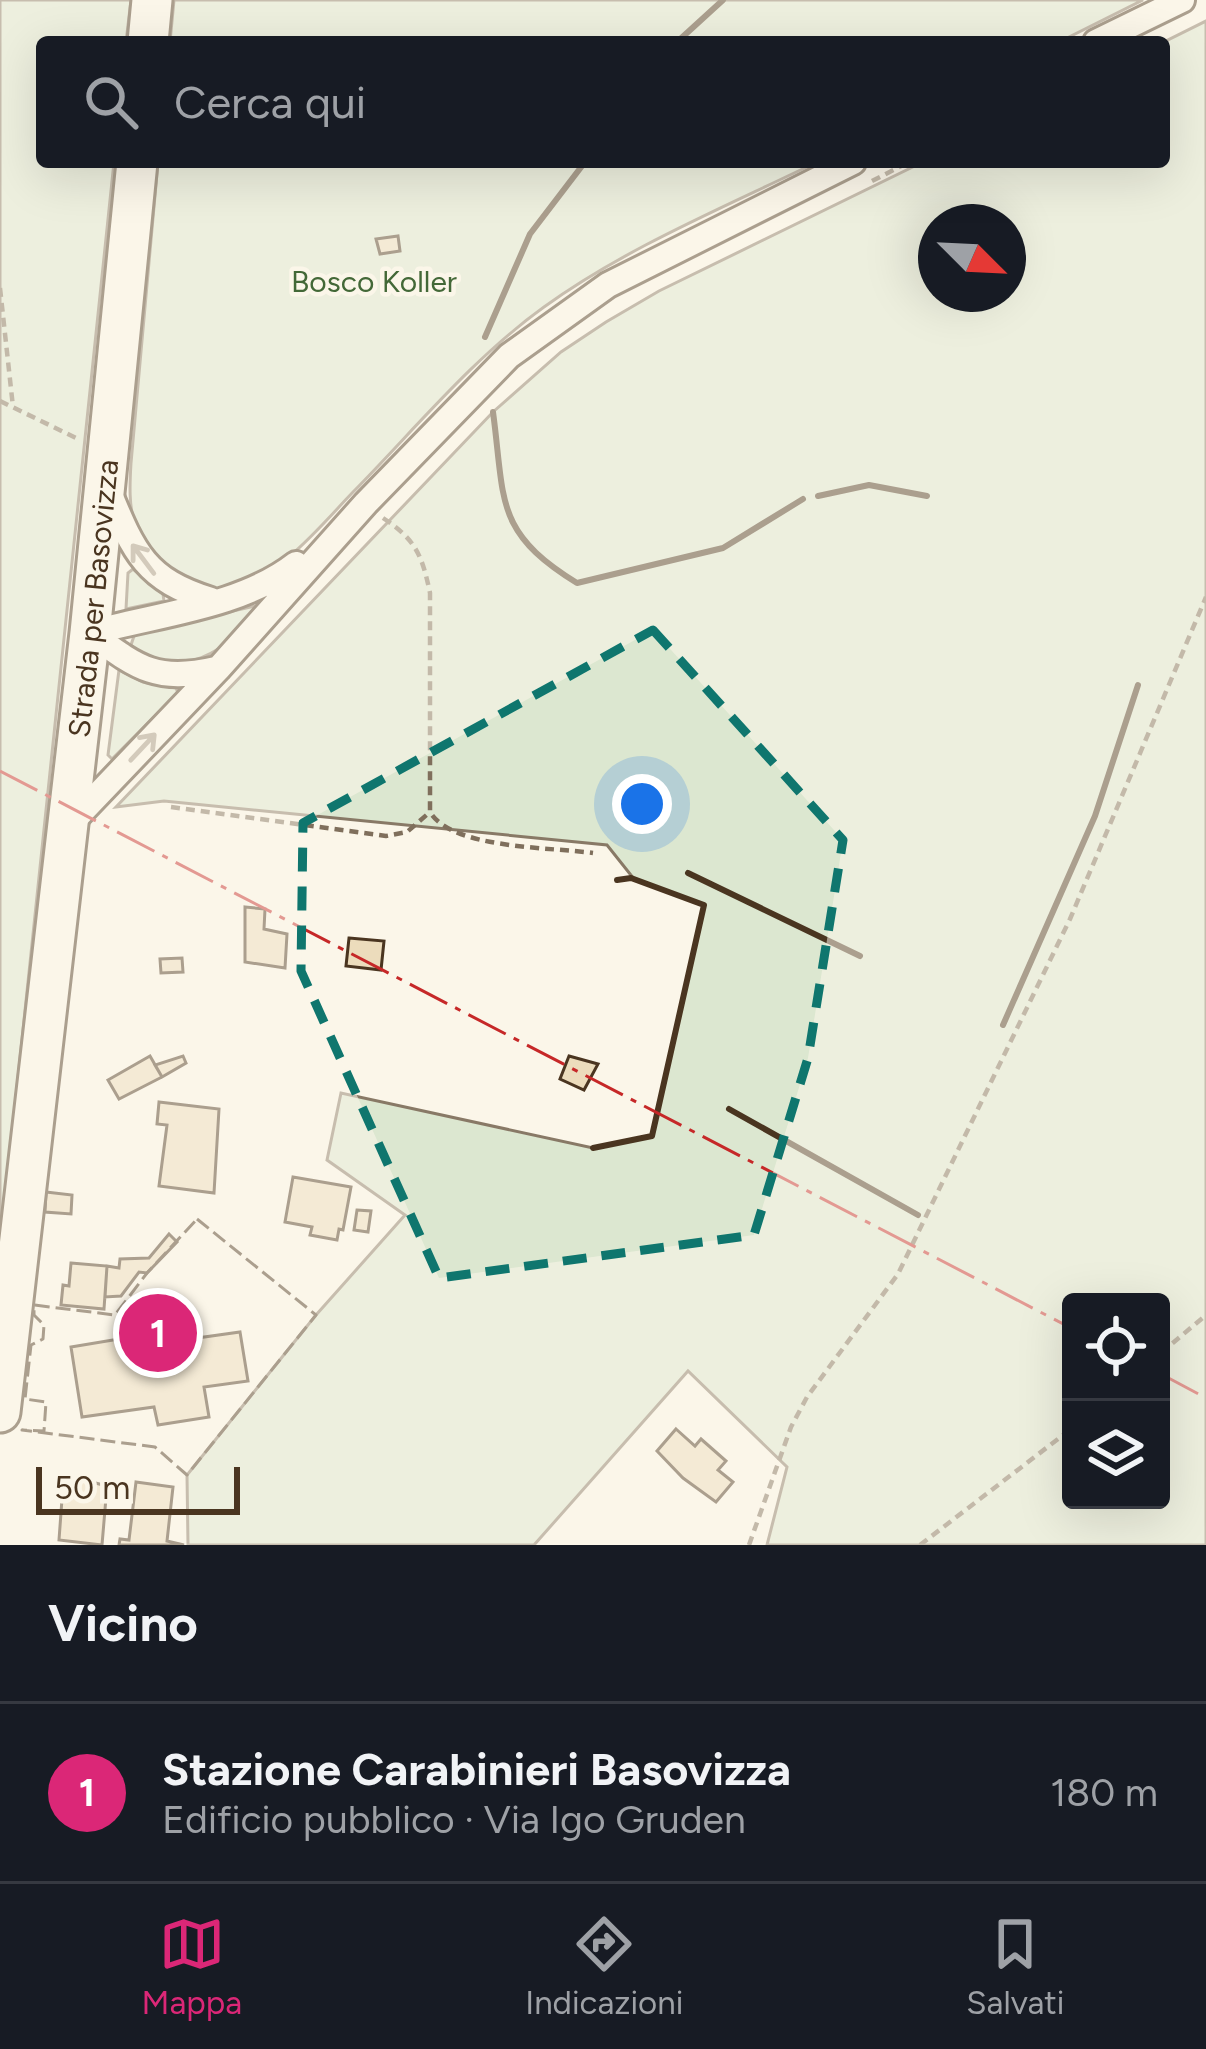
<!DOCTYPE html>
<html lang="it">
<head>
<meta charset="utf-8">
<style>
  :root { --surface:#171b24; --page:#242831; --text:#f1f3f6; --muted:#9ea1a6; --line:#363941; --accent:#db2777 }
  body { margin:0; font-family:Figtree,sans-serif; background:var(--page); color:var(--text) }
  .controls { position:absolute; right:36px; bottom:36px; display:grid; overflow:hidden; border-radius:12px; box-shadow:0 12px 48px #0002 }
  .controls button { width:108px; height:108px; display:grid; place-items:center; padding:0; border:0; border-bottom:3px solid var(--line); background:var(--surface); color:var(--text); font:60px sans-serif }
  .compass { position:absolute; left:918px; top:204px; width:108px; height:108px; border-radius:50%; background:var(--surface); box-shadow:0 12px 48px #0002; rotate:114deg }
  .scale { position:absolute; left:36px; bottom:30px; width:204px; box-sizing:border-box; padding-left:12px; border:6px solid #4a3520; border-top:0; font-size:33px; line-height:42px; white-space:nowrap; color:#4a3520; -webkit-text-stroke:9px #fbf6e9; paint-order:stroke }
  .you { position:absolute; left:642px; top:804px; width:42px; height:42px; margin:-30px; border:9px solid #fff; border-radius:50%; background:#1a73e8; box-shadow:0 0 0 18px #1a73e833 }
  .badge { display:grid; place-items:center; width:78px; height:78px; border-radius:50%; background:var(--accent); color:#fff; font-size:39px; font-weight:700 }
  .pin { position:absolute; translate:-50% -50%; border:6px solid #fff; box-shadow:0 3px 12px #0006 }
  .list { margin:0; padding:0; list-style:none }
  h2 { display:flex; justify-content:space-between; align-items:center; height:156px; margin:0; padding:0 48px; font-size:51px }
  h2 small { font-size:39px; font-weight:400; color:var(--muted) }
  .list li { display:grid; grid-template-columns:78px 1fr auto; gap:36px; align-items:center; box-sizing:border-box; height:180px; padding:0 48px; border-top:3px solid var(--line) }
  .list b { display:block; font-size:45px; white-space:nowrap }
  .list p { margin:0; font-size:39px; white-space:nowrap; color:var(--muted) }
  .list em { font-size:39px; font-style:normal; color:var(--muted) }
  .icon { flex:none; width:66px; height:66px; fill:none; stroke:currentColor; stroke-width:2; stroke-linecap:round; stroke-linejoin:round }
  .map { position:relative; flex:none; width:1206px; height:1545px; overflow:hidden }
  .search { position:absolute; background:var(--surface); box-shadow:0 12px 48px #0002; left:36px; right:36px; top:36px; height:132px; display:flex; align-items:center; gap:30px; box-sizing:border-box; padding:0 42px; border-radius:12px; color:var(--muted); font-size:45px }
  .sheet { height:336px; background:var(--surface) }
  nav { display:flex; justify-content:space-around; align-items:center; box-sizing:border-box; height:168px; border-top:3px solid var(--line); background:var(--surface); font-size:33px; color:var(--muted) }
  nav a { display:grid; justify-items:center; gap:6px }
  nav .on { color:var(--accent) }
  .map>svg:first-child { display:block }
</style>
</head>
<body>
<div class="map">
<svg width="1206" height="1545" viewBox="0 0 1206 1545">
  <rect width="100%" height="100%" fill="#fbf6e9"/>
  <!-- green -->
  <path fill="#dce7d0" stroke="#887966" stroke-width="3" fill-rule="evenodd" d="M 0,0 L 131,0 L 126,42 L 42,42 L 42,162 L 114,162 L 0,1249 Z
    M 174,0 L 1143,0 L 1059,42 L 170,42 Z
    M 1206,21 L 1206,1545 L 767,1545 L 787,1467 L 688,1371 L 534,1545 L 188,1545 L 187,1475 L 316,1315 L 405,1215 L 327,1160 L 341,1093 L 593,1148 L 652,1136 L 704,905 L 634,879 L 607,845 L 164,801 L 116,807 L 493,412 L 561,352 L 606,322 L 659,291 L 923,162 L 1164,162 L 1164,42 ZM 936,222 L 1008,222 L 1008,294 L 936,294 ZM 1071,1302 L 1161,1302 L 1161,1500 L 1071,1500 Z
    M 158,162 L 817,162 C 725,207 627,247 544,307 C 473,358 415,429 354,491 C 321,525 283,574 235,587 C 213,593 183,583 167,569 C 130,535 128,511 131,463 Z
    M 133,569 L 163,594 L 164,601 L 126,609 L 128,573 Z
    M 255,606 C 240,649 170,687 131,645 L 135,633 Z
    M 119,670 L 143,682 L 176,688 L 178,693 L 112,759 L 108,755 Z"/>
  <!-- building -->
  <path fill="#ecdcbc" stroke="#4a3520" stroke-width="3" d="M 398,236 L 400,251 L 380,254 L 376,239 Z
    M 245,907 L 265,909 L 264,929 L 287,934 L 285,968 L 245,962 Z
    M 349,938 L 384,941 L 381,970 L 346,966 Z
    M 182,958 L 183,972 L 161,973 L 160,959 Z
    M 150,1056 L 162,1077 L 119,1099 L 108,1080 Z
    M 183,1056 L 186,1063 L 162,1077 L 155,1065 Z
    M 569,1056 L 598,1064 L 584,1090 L 560,1079 Z
    M 159,1102 L 219,1109 L 214,1193 L 159,1186 L 167,1125 L 157,1124 Z
    M 293,1177 L 351,1187 L 343,1230 L 339,1229 L 337,1240 L 310,1235 L 312,1227 L 285,1222 Z
    M 46,1192 L 72,1195 L 71,1214 L 45,1212 Z
    M 357,1210 L 371,1211 L 368,1232 L 354,1230 Z
    M 169,1234 L 177,1242 L 147,1273 L 139,1272 L 121,1296 L 105,1297 L 107,1266 L 119,1268 L 120,1259 L 149,1258 Z
    M 71,1263 L 107,1266 L 104,1309 L 61,1305 L 63,1285 L 69,1286 Z
    M 191,1309 L 197,1338 L 240,1332 L 248,1381 L 204,1387 L 209,1417 L 158,1425 L 154,1407 L 82,1417 L 71,1347 L 143,1335 L 140,1318 Z
    M 676,1429 L 695,1446 L 701,1439 L 726,1461 L 718,1470 L 733,1482 L 716,1502 L 683,1478 L 657,1451 Z
    M 72,1477 L 107,1486 L 102,1545 L 59,1540 L 62,1499 L 70,1499 Z
    M 136,1482 L 173,1487 L 167,1541 L 184,1545 L 119,1545 L 120,1539 L 129,1540 Z"/>
  <g fill="none" stroke-linecap="round" stroke-linejoin="round">
    <defs>
      <path id="street" d="M 1096,42 L 1182,0
        M 109,492 C 134,553 146,580 211,600
        M 90,633 C 158,614 241,607 296,564
        M 90,633 C 138,668 156,683 216,669
        M 70,824 L 218,669 L 366,503 L 509,356 L 608,285 L 853,162"/>
      <g id="primary">
        <path d="M 148,42 L 152,0"/>
        <path id="s1" d="M 0,1412 L 90,633 L 137,162"/>
      </g>
    </defs>
    <!-- street casing -->
    <use href="#street" stroke="#4a3520" stroke-width="30"/>
    <!-- primary casing -->
    <use href="#primary" stroke="#4a3520" stroke-width="45"/>
    <!-- path -->
    <path stroke="#7f6f5c" stroke-width="4.5" stroke-dasharray="9 6" stroke-linecap="butt" d="M 872,181 L 909,162
      M 0,288 L 13,407
      M 0,401 L 76,438
      M 383,518 C 416,540 422,555 430,593 L 430,812 C 452,849 550,847 593,853
      M 171,807 L 386,836 L 407,832 L 430,812
      M 1161,1353 L 1206,1315
      M 749,1545 L 791,1427 L 807,1397 L 898,1274 L 1070,919 L 1206,597
      M 920,1545 L 1071,1429"/>
    <!-- street -->
    <use href="#street" stroke="#fbf6e9" stroke-width="24"/>
    <!-- primary -->
    <use href="#primary" stroke="#fbf6e9" stroke-width="39"/>
    <!-- fence -->
    <path stroke="#4a3520" stroke-width="3" stroke-dasharray="15 6" stroke-linecap="butt" d="M 197,1219 L 316,1315 L 187,1475 L 155,1447 L 22,1430 L 44,1431 L 46,1402 L 25,1399 L 31,1345 L 43,1339 L 44,1325 L 34,1315 L 34,1305 L 115,1315 L 147,1273 Z"/>
    <!-- wall -->
    <path stroke="#4a3520" stroke-width="6" d="M 677,42 L 723,0
      M 485,337 L 530,234 L 585,162
      M 493,412 C 505,501 494,532 577,583 L 723,548 L 803,499
      M 818,496 L 869,485 L 927,496
      M 688,873 L 860,956
      M 1003,1025 L 1095,816 L 1138,685
      M 729,1109 L 918,1215
      M 593,1148 L 652,1136 L 704,905 L 631,878 L 617,880"/>
    <!-- power -->
    <path stroke="#c62828" stroke-width="3" stroke-dasharray="42 9 6 9" stroke-linecap="butt" d="M 0,771 L 1071,1328
      M 1161,1374 L 1206,1398"/>
  </g>
  <!-- one-way arrows -->
  <defs><path id="oneway-shaft" d="M-6 0H5M1.5-3L5.5 0L1.5 3" fill="none" stroke-width="1.6" stroke-linecap="round" stroke-linejoin="round" transform="scale(3)"/></defs>
  <g stroke="#a29684">
    <use href="#oneway-shaft" transform="translate(143 559) rotate(-127)"/>
    <use href="#oneway-shaft" transform="translate(143 747) rotate(-47)"/>
  </g>
  <!-- marked area -->
  <path d="M0 0H1206V1545H0ZM 653,630 L 843,840 L 808,1058 L 754,1235 L 439,1278 L 301,971 L 303,823 Z" fill="#fbf6e9" fill-opacity=".55" fill-rule="evenodd"/>
  <path fill="none" stroke="#0f766e" stroke-width="9" stroke-dasharray="24 15" stroke-linejoin="round" d="M 653,630 L 843,840 L 808,1058 L 754,1235 L 439,1278 L 301,971 L 303,823 Z"/>
  <g text-anchor="middle" dominant-baseline="central" stroke-width="9" stroke-linejoin="round" paint-order="stroke">
    <!-- park labels -->
    <g font-size="30" fill="#436837" stroke="#fbf6e9">
      <text x="374" y="281">Bosco Koller</text>
    </g>
    <!-- street labels -->
    <g font-size="30" fill="#4a3520" stroke="#fbf6e9">
      <text stroke="none"><textPath href="#s1" startOffset="819">Strada per Basovizza</textPath></text>
    </g>
  </g>
</svg>
<div class="controls">
<button><svg class="icon" aria-label="locate" viewBox="0 0 24 24"><circle cx="12" cy="12" r="6"/><path d="M12 2v4M12 18v4M2 12h4M18 12h4"/></svg></button>
<button><svg class="icon" aria-label="layers" viewBox="0 0 24 24"><path d="M12 4l9 5-9 5-9-5zM3 14l9 5 9-5"/></svg></button>
</div>
<svg class="compass" viewBox="-18 -18 36 36"><path d="M0-13l5 13h-10z" fill="#e53935"/><path d="M0 13l5-13h-10z" fill="#9ea1a6"/></svg>
<div class="scale">50 m</div>
<div class="you"></div>
<div class="pin badge" style="left:158px;top:1333px">1</div>
<div class="search"><svg class="icon" aria-label="search" viewBox="0 0 24 24"><circle cx="10" cy="10" r="6"/><path d="M15 15l6 6"/></svg>Cerca qui</div>
</div>
<section class="sheet">
<h2>Vicino<small></small></h2>
<ul class="list">
<li><span class="badge">1</span><div><b>Stazione Carabinieri Basovizza</b><p>Edificio pubblico · Via Igo Gruden</p></div><em>180 m</em></li>
</ul>
</section>
<nav>
<a class="on"><svg class="icon" aria-label="map" viewBox="0 0 24 24"><path d="M3 6l6-2 6 2 6-2v14l-6 2-6-2-6 2zM9 4v14M15 6v14"/></svg>Mappa</a>
<a><svg class="icon" aria-label="directions" viewBox="0 0 24 24"><path d="M12 3l9 9-9 9-9-9zM9 14v-3h6M13 9l2 2-2 2"/></svg>Indicazioni</a>
<a><svg class="icon" aria-label="saved" viewBox="0 0 24 24"><path d="M7 4h10v16l-5-4-5 4z"/></svg>Salvati</a>
</nav>
</body>
</html>
